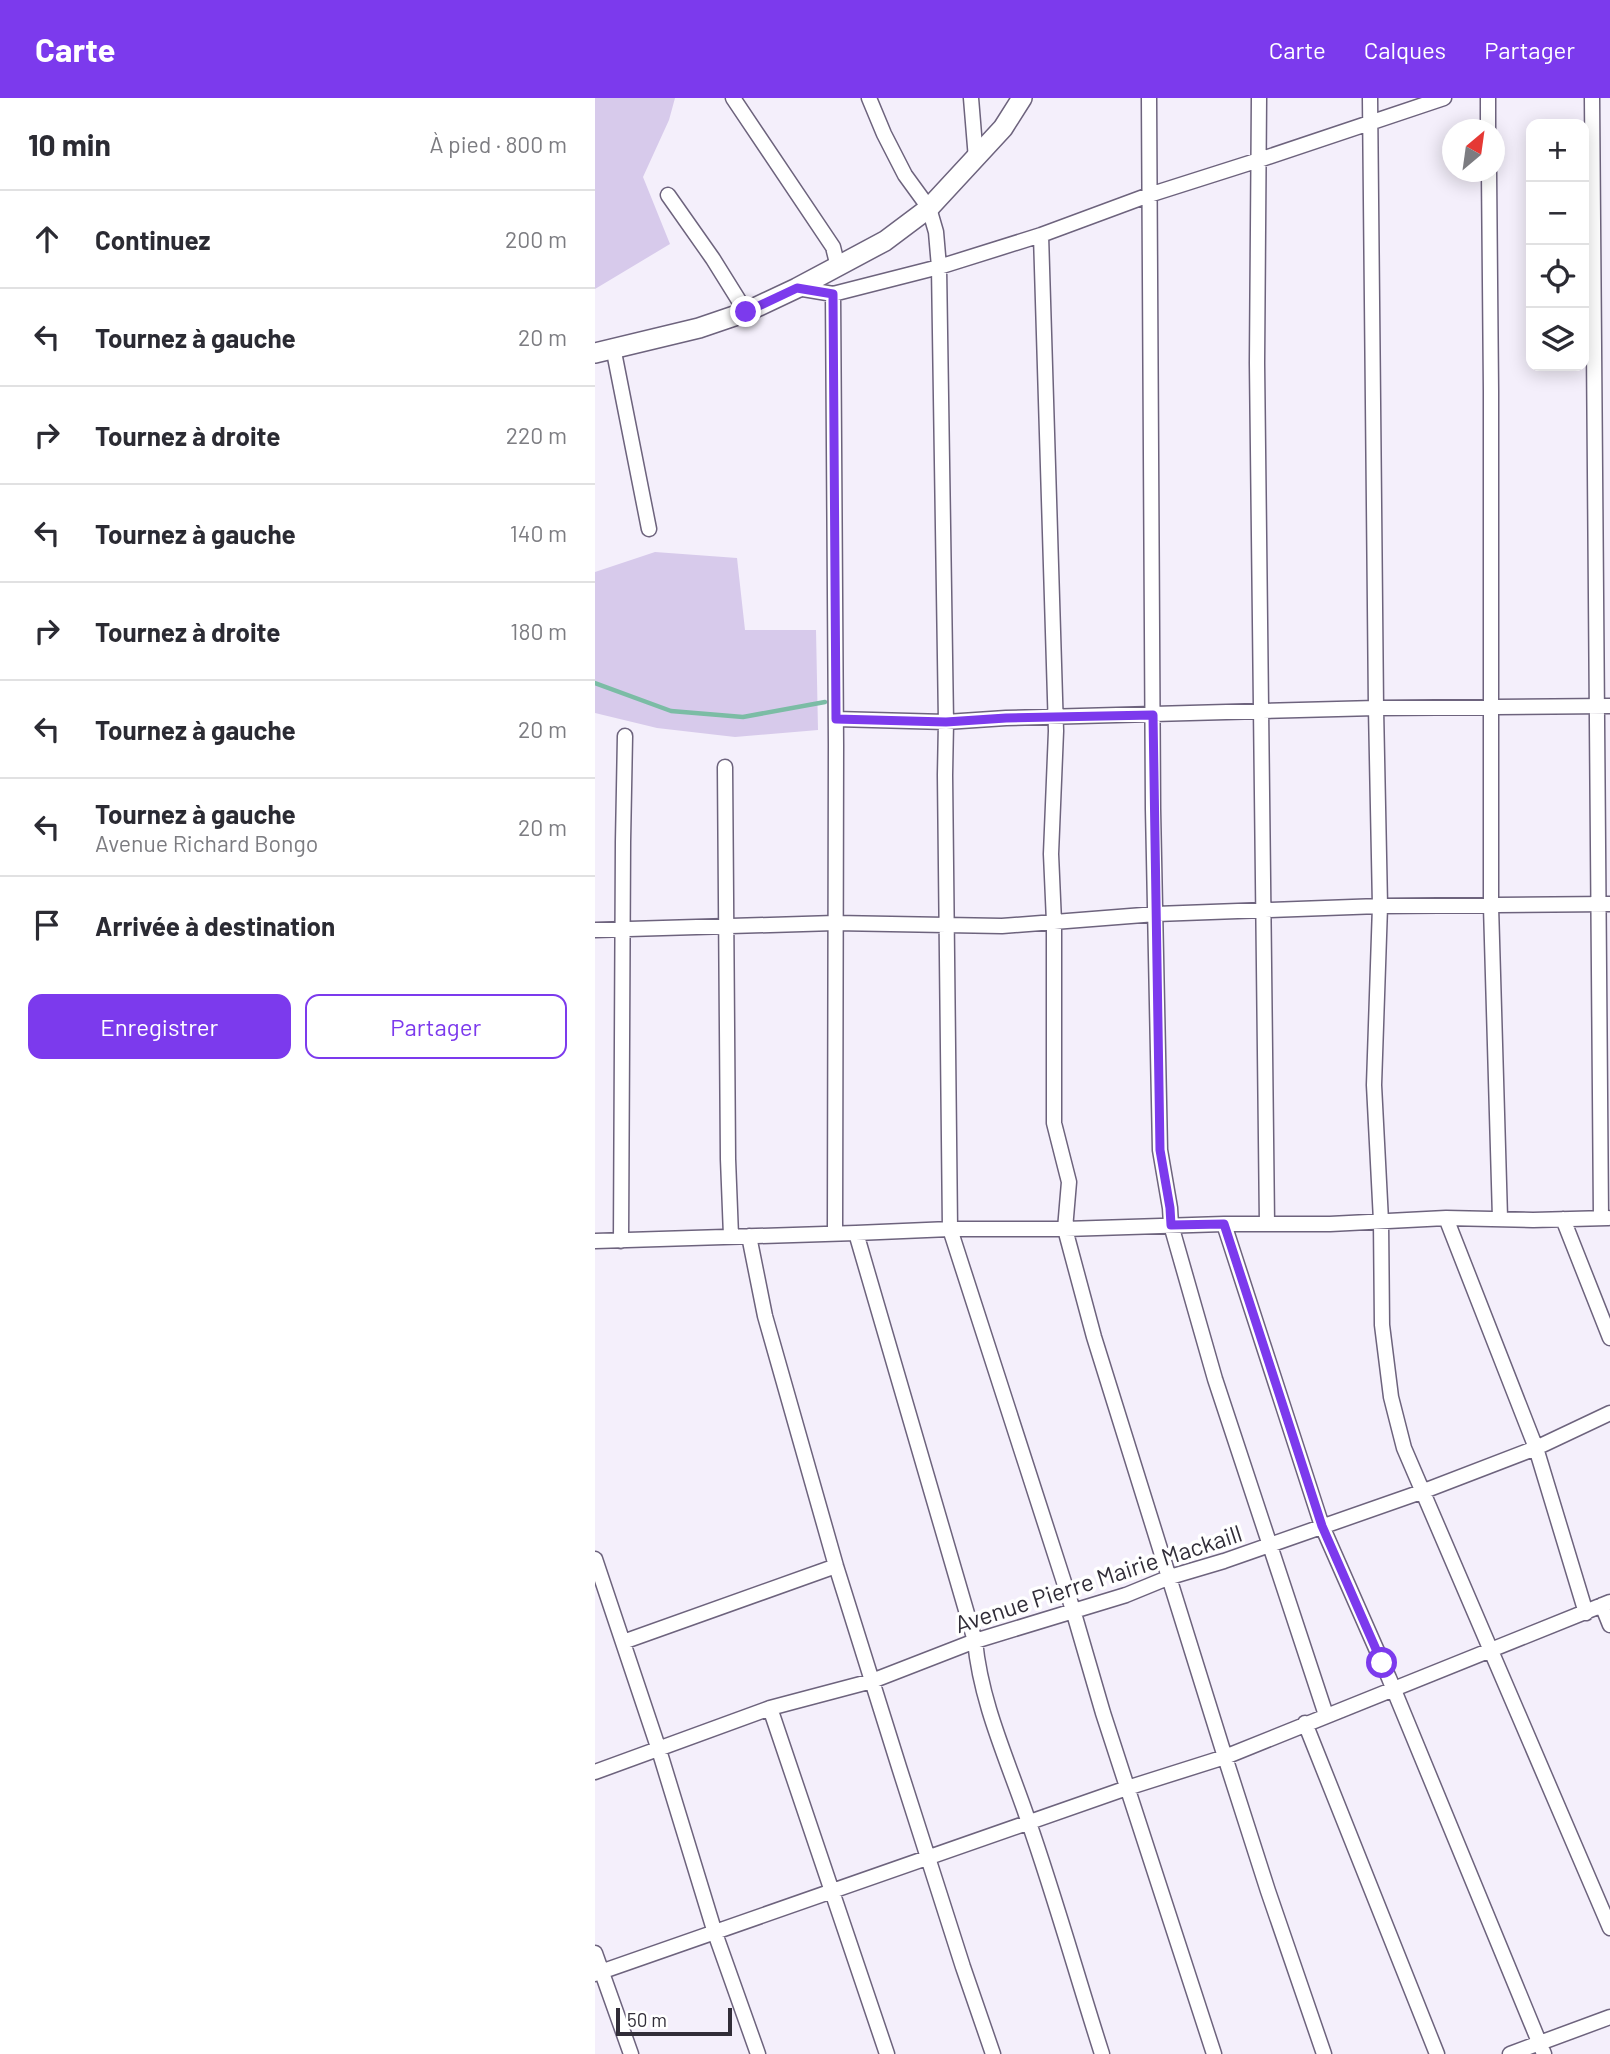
<!DOCTYPE html>
<html lang="fr">
<head>
<meta charset="utf-8">
<style>
  :root { --surface:#fff; --page:#f2f2f3; --text:#2b2b33; --muted:#7c7c81; --line:#e1e1e2; --accent:#7c3aed }
  body { margin:0; font-family:Barlow,sans-serif; background:var(--page); color:var(--text) }
  .controls { position:absolute; right:21px; top:21px; display:grid; overflow:hidden; border-radius:14px; box-shadow:0 4px 18px #0003 }
  .controls button { width:63px; height:63px; display:grid; place-items:center; padding:0; border:0; border-bottom:2px solid var(--line); background:var(--surface); color:var(--text); font:35px sans-serif }
  .compass { position:absolute; left:847px; top:21px; width:63px; height:63px; border-radius:50%; background:var(--surface); box-shadow:0 4px 18px #0003; rotate:29deg }
  .scale { position:absolute; left:21px; bottom:18px; width:116px; box-sizing:border-box; padding-left:7px; border:4px solid #312d38; border-top:0; font-size:19px; line-height:24px; white-space:nowrap; color:#312d38; -webkit-text-stroke:5px #fff; paint-order:stroke }
  .stop { position:absolute; width:21px; height:21px; margin:-16px; border:5px solid #7c3aed; border-radius:50%; background:#fff }
  .stop.end { background:#7c3aed; border-color:#fff; box-shadow:0 2px 7px #0008 }
  .list { margin:0; padding:0; list-style:none }
  h2 { display:flex; justify-content:space-between; align-items:center; height:91px; margin:0; padding:0 28px; font-size:30px }
  h2 small { font-size:23px; font-weight:400; color:var(--muted) }
  .list li { display:grid; grid-template-columns:46px 1fr auto; gap:21px; align-items:center; box-sizing:border-box; height:98px; padding:0 28px; border-top:2px solid var(--line) }
  .list b { display:block; font-size:26px; white-space:nowrap }
  .list p { margin:0; font-size:23px; white-space:nowrap; color:var(--muted) }
  .list em { font-size:23px; font-style:normal; color:var(--muted) }
  .actions { display:flex; gap:14px; padding:21px 28px }
  .actions a { flex:1; padding:16px 0; border:2px solid var(--accent); border-radius:14px; text-align:center; font-size:24px; color:var(--accent) }
  .actions .main { background:var(--accent); color:#fff }
  .icon { flex:none; width:38px; height:38px; fill:none; stroke:currentColor; stroke-width:2; stroke-linecap:round; stroke-linejoin:round }
  .map { position:relative; flex:none; width:1015px; height:1956px; overflow:hidden }
  header { display:flex; align-items:center; gap:42px; box-sizing:border-box; height:98px; padding:0 35px; background:var(--accent); color:#fff }
  header strong { font-size:33px }
  nav { display:flex; gap:38px; margin-inline-start:auto; font-size:24px }
  main { display:flex }
  aside { flex:1; background:var(--surface) }
  .map>svg:first-child { display:block }
</style>
</head>
<body>
<header>
<strong>Carte</strong>
<nav><a>Carte</a><a>Calques</a><a>Partager</a></nav>
</header>
<main>
<aside>
<h2>10 min<small>À pied · 800 m</small></h2>
<ul class="list">
<li><svg class="icon" aria-label="ahead" viewBox="0 0 24 24"><path d="M12 20V5M6 11l6-6 6 6"/></svg><div><b>Continuez</b></div><em>200 m</em></li>
<li><svg class="icon" aria-label="left" viewBox="0 0 24 24"><path d="M17 20v-9H6M10 6l-5 5 5 5"/></svg><div><b>Tournez à gauche</b></div><em>20 m</em></li>
<li><svg class="icon" aria-label="right" viewBox="0 0 24 24"><path d="M7 20v-9h11M14 6l5 5-5 5"/></svg><div><b>Tournez à droite</b></div><em>220 m</em></li>
<li><svg class="icon" aria-label="left" viewBox="0 0 24 24"><path d="M17 20v-9H6M10 6l-5 5 5 5"/></svg><div><b>Tournez à gauche</b></div><em>140 m</em></li>
<li><svg class="icon" aria-label="right" viewBox="0 0 24 24"><path d="M7 20v-9h11M14 6l5 5-5 5"/></svg><div><b>Tournez à droite</b></div><em>180 m</em></li>
<li><svg class="icon" aria-label="left" viewBox="0 0 24 24"><path d="M17 20v-9H6M10 6l-5 5 5 5"/></svg><div><b>Tournez à gauche</b></div><em>20 m</em></li>
<li><svg class="icon" aria-label="left" viewBox="0 0 24 24"><path d="M17 20v-9H6M10 6l-5 5 5 5"/></svg><div><b>Tournez à gauche</b><p>Avenue Richard Bongo</p></div><em>20 m</em></li>
<li><svg class="icon" aria-label="arrive" viewBox="0 0 24 24"><path d="M6 21V4h12l-3 4 3 4H6"/></svg><div><b>Arrivée à destination</b></div></li>
</ul>
<div class="actions"><a class="main">Enregistrer</a><a>Partager</a></div>
</aside>
<div class="map">
<svg width="1015" height="1956" viewBox="0 0 1015 1956">
  <rect width="100%" height="100%" fill="#f4effb"/>
  <!-- green -->
  <path fill="#d7caeb" d="M 0,0 L 80,0 L 74,22 L 48,79 L 75,146 L 0,191 Z
    M 60,454 L 142,460 L 150,532 L 221,532 L 223,632 L 140,639 L 62,630 L 0,615 L 0,474 Z"/>
  <g fill="none" stroke-linecap="round" stroke-linejoin="round">
    <!-- stream -->
    <path stroke="#7bbca5" stroke-width="4.5" d="M 0,585 L 76,613 L 148,619 L 230,604"/>
    <defs>
      <path id="street" d="M 138,0 L 238,149 L 243,169
        M 274,0 L 289,36 L 310,77 L 334,110 L 341,134 L 344,169 L 351,624 L 350,677 L 355,1131 L 478,1512 L 508,1615 L 619,1956
        M 376,0 L 381,61
        M 554,0 L 558,711 L 565,1052 L 575,1110 L 576,1127 L 620,1281 L 731,1617
        M 664,0 L 662,265 L 672,1126
        M 775,0 L 781,610 L 785,808 L 779,987 L 786,1123 L 787,1227 L 796,1299 L 809,1350 L 1015,1830
        M 893,0 L 893,32
        M 997,0 L 1006,1120
        M 894,74 L 896,293 L 896,808 L 905,1120
        M 73,97 L 118,161 L 151,214
        M 446,137 L 461,633 L 456,756 L 459,824 L 459,1025 L 474,1084 L 470,1131 L 499,1239 L 630,1659 L 673,1793 L 729,1956
        M 202,190 L 238,196 L 344,169 L 446,137 L 554,97 L 664,62 L 849,0
        M 238,196 L 241,647 L 240,1135
        M 18,249 L 54,431
        M 241,621 L 351,624 L 411,620 L 781,610 L 1015,608
        M 130,669 L 133,1061 L 136,1138
        M 0,832 L 240,825 L 407,828 L 561,816 L 785,808 L 1015,806
        M 851,1120 L 941,1350 L 991,1515
        M 968,1121 L 1015,1240
        M 629,1126 L 727,1428 L 794,1580 L 949,1956
        M 261,1135 L 380,1543 C 386,1606 413,1663 433,1722 C 460,1799 482,1878 507,1956
        M 154,1138 L 170,1218 L 241,1468 L 304,1669 L 368,1869 L 398,1956
        M 0,1143 L 261,1135 L 355,1131 L 470,1131 L 629,1126 L 735,1126 L 851,1120 L 938,1122 L 1013,1120
        M 26,1143 L 28,744 L 30,638
        M 0,1461 L 64,1652 L 120,1835 L 163,1956
        M 1007,1507 L 1015,1527
        M 28,1544 L 241,1468
        M 175,1610 L 292,1956
        M 710,1625 L 842,1956
        M 0,1674 L 175,1610 L 277,1583 L 380,1543 L 531,1497 L 575,1479 L 629,1463 L 829,1393 L 941,1350 L 1015,1315
        M 0,1855 L 36,1956
        M 0,1876 L 532,1690 L 630,1659 L 1015,1504
        M 915,1956 L 1015,1919"/>
      <path id="secondary" d="M 0,255 L 104,230 L 151,214 L 202,190 L 290,143 L 334,110 L 408,30 L 427,0"/>
    </defs>
    <!-- street casing -->
    <use href="#street" stroke="#6d637d" stroke-width="17"/>
    <!-- secondary casing -->
    <use href="#secondary" stroke="#6d637d" stroke-width="22"/>
    <!-- street -->
    <use href="#street" stroke="#fff" stroke-width="14"/>
    <!-- secondary -->
    <use href="#secondary" stroke="#fff" stroke-width="19"/>
  </g>
  <g fill="none" stroke-linecap="round" stroke-linejoin="round">
    <!-- route -->
    <path stroke="#7c3aed" stroke-width="9" d="M 151,214 L 202,190 L 238,196 L 241,621 L 351,624 L 411,620 L 558,617 L 565,1052 L 575,1110 L 576,1127 L 629,1126 L 727,1428 L 787,1565"/>
  </g>
  <g text-anchor="middle" dominant-baseline="central" stroke-width="7" stroke-linejoin="round" paint-order="stroke">
    <!-- street labels -->
    <g font-size="24" fill="#312d38" stroke="#fff">
      <text transform="translate(503 1480) rotate(-18)">Avenue Pierre Mairie Mackaill</text>
    </g>
  </g>
</svg>
<div class="controls">
<button>+</button>
<button>−</button>
<button><svg class="icon" aria-label="locate" viewBox="0 0 24 24"><circle cx="12" cy="12" r="6"/><path d="M12 2v4M12 18v4M2 12h4M18 12h4"/></svg></button>
<button><svg class="icon" aria-label="layers" viewBox="0 0 24 24"><path d="M12 4l9 5-9 5-9-5zM3 14l9 5 9-5"/></svg></button>
</div>
<svg class="compass" viewBox="-18 -18 36 36"><path d="M0-13l5 13h-10z" fill="#e53935"/><path d="M0 13l5-13h-10z" fill="#7c7c81"/></svg>
<div class="scale">50 m</div>
<div class="stop" style="left:787px;top:1565px"></div>
<div class="stop end" style="left:151px;top:214px"></div>
</div>
</main>
</body>
</html>
